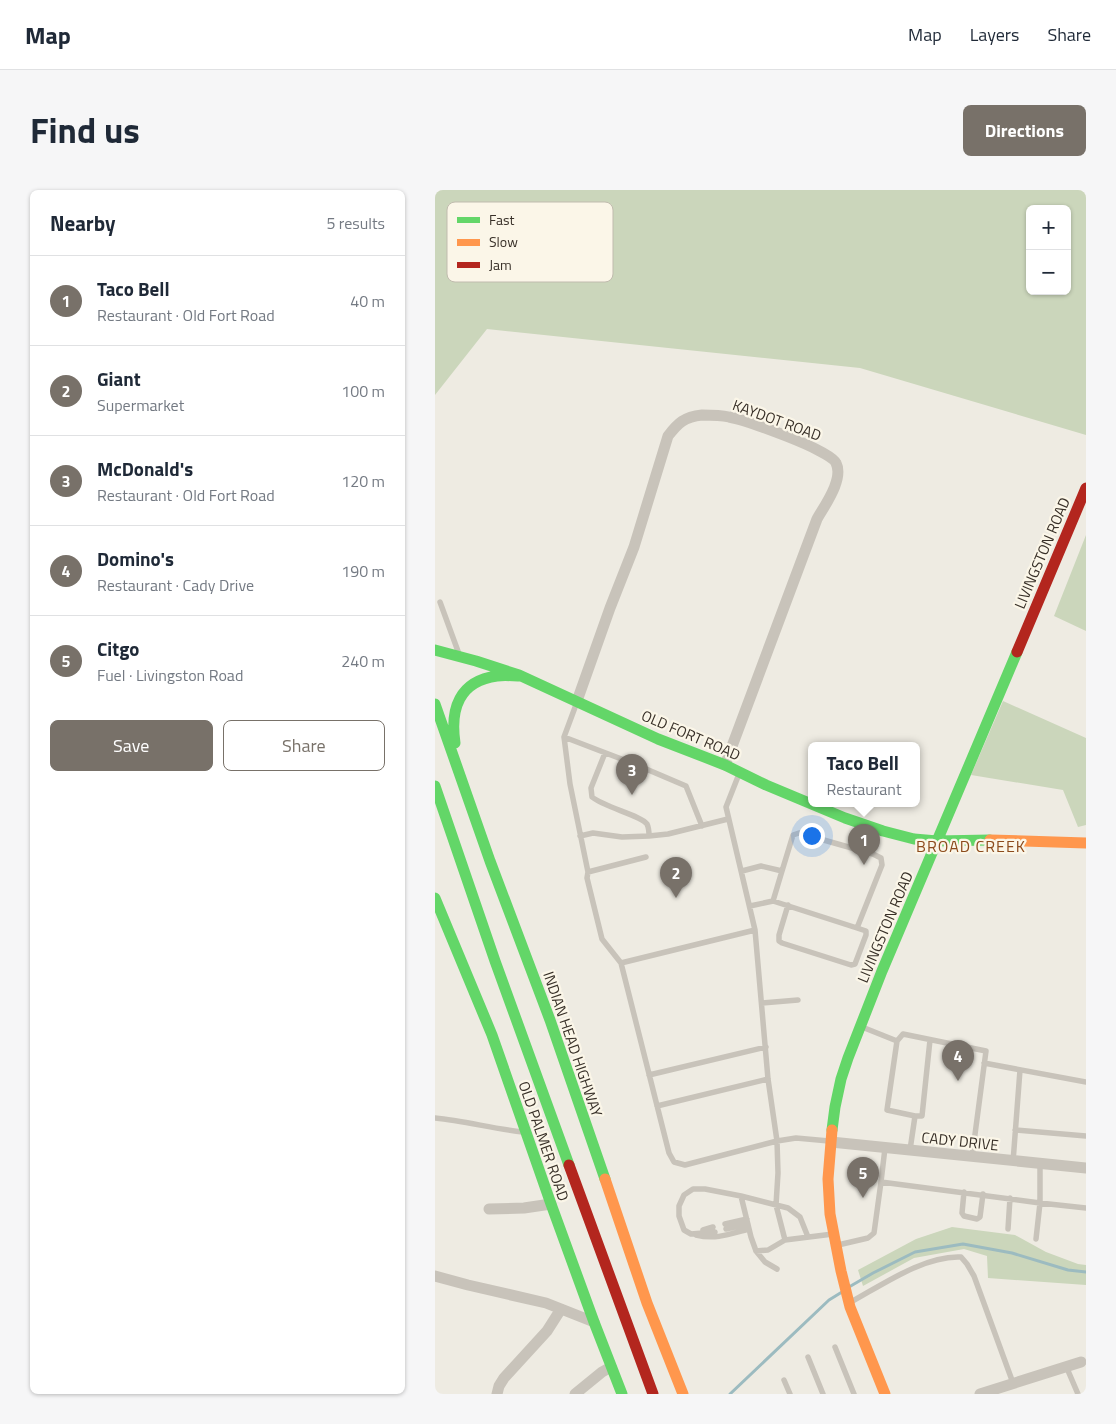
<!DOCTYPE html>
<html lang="en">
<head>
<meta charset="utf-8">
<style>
  :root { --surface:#fff; --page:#f6f6f7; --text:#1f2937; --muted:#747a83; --line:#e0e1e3; --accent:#787169 }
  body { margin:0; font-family:"Titillium Web",sans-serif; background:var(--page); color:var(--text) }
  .controls { position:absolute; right:15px; top:15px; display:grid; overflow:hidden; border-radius:8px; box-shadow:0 1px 4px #0004 }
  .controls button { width:45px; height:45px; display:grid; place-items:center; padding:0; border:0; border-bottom:1px solid var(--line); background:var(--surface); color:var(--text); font:25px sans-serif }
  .you { position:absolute; left:376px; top:645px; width:18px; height:18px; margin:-12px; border:4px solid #fff; border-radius:50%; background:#1a73e8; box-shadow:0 0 0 8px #1a73e833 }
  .badge { display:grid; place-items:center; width:32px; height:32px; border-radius:50%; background:var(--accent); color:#fff; font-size:16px; font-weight:700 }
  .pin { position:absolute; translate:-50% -41px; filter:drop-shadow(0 1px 2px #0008) }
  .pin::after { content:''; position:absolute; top:26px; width:18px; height:15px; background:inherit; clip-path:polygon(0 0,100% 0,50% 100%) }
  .popup { position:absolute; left:373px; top:552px; width:112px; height:65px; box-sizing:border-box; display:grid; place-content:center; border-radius:8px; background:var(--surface); filter:drop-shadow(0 1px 4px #0005); font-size:16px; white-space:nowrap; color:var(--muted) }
  .popup b { font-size:19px; color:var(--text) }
  .popup::after { content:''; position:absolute; left:50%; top:100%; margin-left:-10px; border:10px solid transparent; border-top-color:var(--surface) }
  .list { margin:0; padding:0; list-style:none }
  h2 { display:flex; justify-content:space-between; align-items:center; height:65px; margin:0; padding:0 20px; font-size:21px }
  h2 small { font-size:16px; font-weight:400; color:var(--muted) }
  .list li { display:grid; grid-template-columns:32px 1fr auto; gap:15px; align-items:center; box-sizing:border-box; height:90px; padding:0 20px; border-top:1px solid var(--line) }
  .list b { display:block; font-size:19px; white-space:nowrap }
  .list p { margin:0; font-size:16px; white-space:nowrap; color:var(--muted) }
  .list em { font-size:16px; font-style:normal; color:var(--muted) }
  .actions { display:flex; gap:10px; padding:15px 20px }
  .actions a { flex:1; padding:11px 0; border:1px solid var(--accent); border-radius:8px; text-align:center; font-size:18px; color:var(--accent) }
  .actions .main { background:var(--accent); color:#fff }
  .map { position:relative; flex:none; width:651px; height:1204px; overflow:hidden; border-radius:8px }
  header { display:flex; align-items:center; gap:30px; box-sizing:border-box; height:70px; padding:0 25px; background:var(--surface); border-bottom:1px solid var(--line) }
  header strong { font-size:24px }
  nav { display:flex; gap:28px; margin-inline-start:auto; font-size:18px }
  .intro { display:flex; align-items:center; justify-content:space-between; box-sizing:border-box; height:120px; padding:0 30px }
  h1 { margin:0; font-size:35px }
  .button { padding:12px 22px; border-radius:8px; background:var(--accent); color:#fff; font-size:18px; font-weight:700 }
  main { display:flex; gap:30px; padding:0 30px }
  aside { flex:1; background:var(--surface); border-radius:8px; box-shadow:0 1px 4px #0004 }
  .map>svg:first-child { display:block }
</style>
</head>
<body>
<header>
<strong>Map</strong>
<nav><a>Map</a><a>Layers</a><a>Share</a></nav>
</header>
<div class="intro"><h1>Find us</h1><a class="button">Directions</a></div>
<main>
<aside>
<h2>Nearby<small>5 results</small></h2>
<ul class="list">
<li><span class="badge">1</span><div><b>Taco Bell</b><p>Restaurant · Old Fort Road</p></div><em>40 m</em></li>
<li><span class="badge">2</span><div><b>Giant</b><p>Supermarket</p></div><em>100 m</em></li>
<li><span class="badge">3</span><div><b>McDonald's</b><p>Restaurant · Old Fort Road</p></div><em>120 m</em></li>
<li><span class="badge">4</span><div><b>Domino's</b><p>Restaurant · Cady Drive</p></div><em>190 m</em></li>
<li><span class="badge">5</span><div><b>Citgo</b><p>Fuel · Livingston Road</p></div><em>240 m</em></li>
</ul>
<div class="actions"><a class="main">Save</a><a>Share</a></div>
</aside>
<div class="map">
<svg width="651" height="1204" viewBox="0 0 651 1204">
  <rect width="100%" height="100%" fill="#eeebe2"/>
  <!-- green -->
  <path fill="#cbd6bb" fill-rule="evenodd" d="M 0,0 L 651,0 L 651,245 L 425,178 L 52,139 L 0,205 ZM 595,19 L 632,19 L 632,101 L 595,101 Z
    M 651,345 L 651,441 L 619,426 Z
    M 568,511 L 651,548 L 651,635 L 643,637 L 628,600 L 536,585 Z
    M 517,1037 L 580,1045 L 611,1062 L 643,1074 L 651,1075 L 651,1095 L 553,1088 L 552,1066 L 529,1059 L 479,1068 L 428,1096 L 423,1080 L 481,1049 Z"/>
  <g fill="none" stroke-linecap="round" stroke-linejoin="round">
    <!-- stream -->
    <path stroke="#9cbbc0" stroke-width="3" d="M 414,1097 L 438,1083 L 480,1062 L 528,1054 L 577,1063 L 633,1080 L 651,1082
      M 295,1204 L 394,1110 L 407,1102"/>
    <!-- lane -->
    <path stroke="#c8c3ba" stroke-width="5.5" d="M 5,412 L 24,464
      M 142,512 L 129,547 L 135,594 L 153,682 L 152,688 L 167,749 L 186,773 L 234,963 L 239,972 L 250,975 L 342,951 L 361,948 L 394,951
      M 129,547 L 197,573 L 251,596 L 267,636
      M 170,563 L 156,598 L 157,607 C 169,617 207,626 212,634 C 214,638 214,643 214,646
      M 304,584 L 291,617 L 320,740 L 333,889 L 342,951 L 343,983 L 341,1015 L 350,1050
      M 145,646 L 158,643 L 187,647 L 214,646 L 233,644 L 293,629
      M 307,681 L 326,676 L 347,681 L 358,645 L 364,643 L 438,664 L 446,668 L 447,675 L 422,738 L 431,741 L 431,745 L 420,774 L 416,775 L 347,753 L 344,751 L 344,745 L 353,715
      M 153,682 L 211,667
      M 338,711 L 347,681
      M 315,716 L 338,711 L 422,738
      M 186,773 L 320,740
      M 327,813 L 363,810
      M 427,837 L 462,851 L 468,844 L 551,861 L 537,967
      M 462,851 L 452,920 L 480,926
      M 549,873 L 651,892
      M 214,885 L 331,857
      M 222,916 L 333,889
      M 0,928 C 30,931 59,939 88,942
      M 580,940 L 651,946
      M 450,958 L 446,992 L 605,1013 L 651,1018
      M 475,960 L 480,926 L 487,926 L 495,850
      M 578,972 L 585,880
      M 529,1002 L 527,1023 L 529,1026 L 542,1029 L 545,1027 L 548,1004
      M 306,1006 L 316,1047 L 321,1061 L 333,1060 L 350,1050 L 398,1044
      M 290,1034 L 312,1029
      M 291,1039 L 313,1034
      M 573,1039 L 575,1008
      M 268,1040 L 278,1037
      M 280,1042 L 256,1044 L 249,1040 L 244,1026 L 244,1016 L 249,1005 L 258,999 L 270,999 L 306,1006 L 353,1018 L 365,1027 L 373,1047
      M 261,1045 C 281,1050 295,1044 314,1039
      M 601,1049 L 605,1013 L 605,974
      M 403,1055 L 433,1048 L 439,1043 L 446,992
      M 321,1061 L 330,1072 L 342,1079
      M 416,1112 C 447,1095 490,1065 526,1067 L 532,1074 L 539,1086 L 578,1193
      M 400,1157 L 419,1204
      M 373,1167 L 388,1204
      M 631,1176 L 643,1204
      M 349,1190 L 355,1204"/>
    <!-- street -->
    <path stroke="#c8c3ba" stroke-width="11" d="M 142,511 L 175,418 L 199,357 L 233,246 C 243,233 249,227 267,225 C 276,225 285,225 294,227 C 310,230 396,260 401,273 C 409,289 390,315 382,329 L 290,575
      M 396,952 L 651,978
      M 54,1019 L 89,1018 L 116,1014
      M 0,1086 L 33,1095 L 111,1113 L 159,1132
      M 62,1204 L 64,1196 L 69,1188 L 112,1141 L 126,1119
      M 140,1204 L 167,1182 L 176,1177
      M 545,1204 L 646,1172"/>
    <!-- fast -->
    <path stroke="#63d668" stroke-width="11" d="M 0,460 L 41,471 L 84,485 L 223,549 L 290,575 L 331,595 L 410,628 L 448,641 L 479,649 L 502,651 L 555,650
      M 0,514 L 55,671 L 115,830 L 170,989
      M 20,553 C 15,519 24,491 62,486 C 70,485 78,486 86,486
      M 0,596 L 60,771 L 134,975
      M 0,708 L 57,845 L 116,1014 L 159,1132 L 187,1204
      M 397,940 L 400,917 L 406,889 L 413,868 L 447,781 L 582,462"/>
    <!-- slow -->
    <path stroke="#ff974d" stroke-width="11" d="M 555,650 L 651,653
      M 397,940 L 393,989 L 395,1024 L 406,1081 L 415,1117 L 450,1204
      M 170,989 L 212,1113 L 248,1204"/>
    <!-- jam -->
    <path stroke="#b3261e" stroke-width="11" d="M 582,462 L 651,298
      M 134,975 L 218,1204"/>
  </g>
  <g text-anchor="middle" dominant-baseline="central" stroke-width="4.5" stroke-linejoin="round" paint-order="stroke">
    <!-- street labels -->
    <g font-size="15" fill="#383028" stroke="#fbf6e8">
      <text transform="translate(342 230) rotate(20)">KAYDOT ROAD</text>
      <text transform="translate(607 363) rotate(-67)">LIVINGSTON ROAD</text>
      <text transform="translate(256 545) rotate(23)">OLD FORT ROAD</text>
      <text transform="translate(450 737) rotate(-67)">LIVINGSTON ROAD</text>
      <text transform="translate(138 854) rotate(71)">INDIAN HEAD HIGHWAY</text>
      <text transform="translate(109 951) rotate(71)">OLD PALMER ROAD</text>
      <text transform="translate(525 951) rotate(6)">CADY DRIVE</text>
    </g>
    <!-- neighbourhood labels -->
    <g font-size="16" letter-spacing="1" fill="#8c4b1c" stroke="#fbf6e8">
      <text x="536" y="656">BROAD CREEK</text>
    </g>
  </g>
  <!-- legend -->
  <rect x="12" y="12" width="166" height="80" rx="8" fill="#fbf6e8" stroke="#c0bbae" stroke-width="1"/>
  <rect x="22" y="27" width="23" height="6" fill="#63d668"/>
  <rect x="22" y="49" width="23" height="7" fill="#ff974d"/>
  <rect x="22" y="72" width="23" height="6" fill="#b3261e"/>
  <g font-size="14" fill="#383028">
    <text x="54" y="35">Fast</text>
    <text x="54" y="57">Slow</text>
    <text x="54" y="80">Jam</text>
  </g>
</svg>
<div class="controls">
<button>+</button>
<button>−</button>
</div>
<div class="you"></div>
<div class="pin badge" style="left:429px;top:675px">1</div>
<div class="popup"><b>Taco Bell</b>Restaurant</div>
<div class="pin badge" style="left:241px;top:708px">2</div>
<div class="pin badge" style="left:197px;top:605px">3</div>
<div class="pin badge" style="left:523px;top:891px">4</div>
<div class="pin badge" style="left:428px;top:1008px">5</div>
</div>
</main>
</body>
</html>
